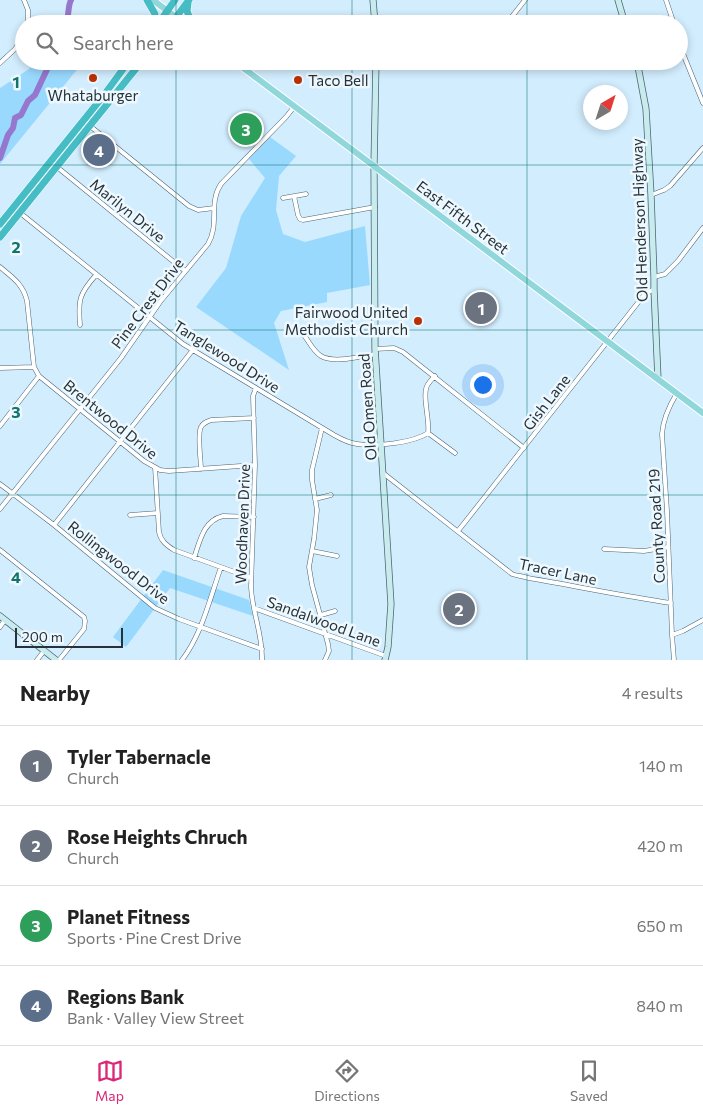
<!DOCTYPE html>
<html lang="en">
<head>
<meta charset="utf-8">
<style>
  :root { --surface:#fff; --page:#f6f6f6; --text:#222; --muted:#767676; --line:#e0e0e0; --accent:#db2777 }
  body { margin:0; font-family:Commissioner,sans-serif; background:var(--page); color:var(--text) }
  .compass { position:absolute; left:583px; top:85px; width:45px; height:45px; border-radius:50%; background:var(--surface); box-shadow:0 2px 8px #0003; rotate:39deg }
  .scale { position:absolute; left:15px; bottom:12px; width:108px; box-sizing:border-box; padding-left:5px; border:2px solid #273238; border-top:0; font-size:14px; line-height:18px; white-space:nowrap; color:#273238; -webkit-text-stroke:4px #edf8ff; paint-order:stroke }
  .you { position:absolute; left:482px; top:384px; width:18px; height:18px; margin:-12px; border:4px solid #fff; border-radius:50%; background:#1a73e8; box-shadow:0 0 0 8px #1a73e833 }
  .badge { display:grid; place-items:center; width:32px; height:32px; border-radius:50%; background:var(--accent); color:#fff; font-size:16px; font-weight:700 }
  .pin { position:absolute; translate:-50% -50%; border:2px solid #fff; box-shadow:0 1px 5px #0006 }
  .list { margin:0; padding:0; list-style:none }
  h2 { display:flex; justify-content:space-between; align-items:center; height:65px; margin:0; padding:0 20px; font-size:21px }
  h2 small { font-size:16px; font-weight:400; color:var(--muted) }
  .list li { display:grid; grid-template-columns:32px 1fr auto; gap:15px; align-items:center; box-sizing:border-box; height:80px; padding:0 20px; border-top:1px solid var(--line) }
  .list b { display:block; font-size:19px; white-space:nowrap }
  .list p { margin:0; font-size:16px; white-space:nowrap; color:var(--muted) }
  .list em { font-size:16px; font-style:normal; color:var(--muted) }
  .icon { flex:none; width:28px; height:28px; fill:none; stroke:currentColor; stroke-width:2; stroke-linecap:round; stroke-linejoin:round }
  .map { position:relative; flex:none; width:703px; height:660px; overflow:hidden }
  .search { position:absolute; background:var(--surface); box-shadow:0 2px 8px #0003; left:15px; right:15px; top:15px; height:55px; display:flex; align-items:center; gap:12px; box-sizing:border-box; padding:0 18px; border-radius:28px; color:var(--muted); font-size:19px }
  .sheet { height:385px; background:var(--surface) }
  nav { display:flex; justify-content:space-around; align-items:center; box-sizing:border-box; height:70px; border-top:1px solid var(--line); background:var(--surface); font-size:14px; color:var(--muted) }
  nav a { display:grid; justify-items:center; gap:2px }
  nav .on { color:var(--accent) }
  .map>svg:first-child { display:block }
</style>
</head>
<body>
<div class="map">
<svg width="703" height="660" viewBox="0 0 703 660">
  <rect width="100%" height="100%" fill="#d2edfe"/>
  <!-- green -->
  <path fill="#99d9fe" d="M 35,61 L 84,61 L 0,164 L 0,88 L 29,69 Z
    M 270,137 L 296,156 L 279,176 L 276,210 L 283,234 L 305,242 L 365,226 L 370,285 L 327,293 L 327,302 L 281,311 L 274,323 L 289,370 L 196,307 L 226,268 L 241,216 L 265,178 L 249,159 Z
    M 163,570 L 249,600 L 253,616 L 170,588 L 126,647 L 113,637 Z"/>
  <g fill="none" stroke-linecap="round" stroke-linejoin="round">
    <!-- river -->
    <path stroke="#9578cd" stroke-width="6" d="M 65,24 C 70,16 67,8 71,0
      M 0,158 L 8,135 L 13,128 L 15,118 L 21,115 L 28,101 L 35,95 L 51,61"/>
    <defs>
      <path id="street" d="M 24,0 L 28,10 L 28,24
        M 666,0 L 674,24
        M 506,24 L 525,0
        M 679,40 L 682,51 L 703,103
        M 0,63 L 15,49 L 24,35
        M 90,126 L 189,206 L 198,210 L 214,208
        M 57,167 L 185,271
        M 651,195 L 664,190 L 670,186 L 703,148
        M 294,196 L 298,215 L 300,219 L 303,220 L 375,207
        M 283,198 L 306,194
        M 19,212 L 183,344 L 334,435 C 341,439 349,443 357,444 C 374,447 413,443 428,433
        M 0,267 C 13,278 23,284 27,301 L 34,367 L 39,376 L 144,461 L 160,470 L 169,471 L 255,465
        M 654,277 L 665,274 L 678,261 L 703,228
        M 80,325 C 78,300 79,294 96,275
        M 304,335 C 309,342 314,352 321,356 C 335,364 361,356 376,354
        M 375,349 L 394,348 L 403,352 L 524,448
        M 0,368 L 34,367
        M 256,388 L 253,396 L 255,465 L 251,587 C 252,612 263,635 262,660
        M 0,426 L 39,376
        M 322,428 L 312,470 L 312,480 L 317,510 L 314,539 L 309,567 L 312,585 L 328,644 L 329,651 L 325,660
        M 428,433 C 430,420 422,396 427,386 C 429,382 432,379 435,376
        M 428,433 L 455,453
        M 155,467 L 159,532 C 161,541 166,545 174,550 L 251,578
        M 201,469 C 201,460 197,434 201,427 C 203,423 206,422 211,420 L 254,418
        M 383,473 L 512,574 C 517,576 523,576 528,578 C 576,586 623,596 671,603
        M 0,484 L 54,525 L 155,608 L 179,619 L 262,649
        M 315,499 L 331,495
        M 0,509 L 121,358 L 160,302 L 208,244 C 220,224 208,203 221,184 L 286,117 L 294,107
        M 130,515 L 158,513
        M 54,525 L 192,351
        M 458,531 L 644,295 L 654,289
        M 604,549 L 644,551 L 668,547
        M 0,550 L 84,617 L 85,621 L 84,629 L 59,660
        M 312,551 L 337,556
        M 194,558 C 200,541 203,521 223,516 L 254,517
        M 254,608 L 386,656
        M 321,615 L 335,611
        M 0,627 L 5,620
        M 672,635 L 683,631 L 703,620
        M 37,660 L 44,651
        M 182,660 C 202,634 210,598 221,567
        M 674,660 L 672,635 L 667,511 L 662,434 C 663,419 669,406 677,393"/>
      <path id="secondary" d="M 373,0 L 375,24
        M 618,0 L 625,24
        M 376,61 L 374,166 L 375,349 L 391,604 L 388,647 L 385,660
        M 637,61 L 646,109 L 651,195 L 654,277 L 654,289 L 658,379
        M 0,616 L 56,660"/>
      <path id="primary" d="M 153,0 L 185,24
        M 234,61 L 703,413"/>
      <path id="highway" d="M 147,0 L 155,14 L 155,24
        M 188,3 L 187,11 L 192,24
        M 158,24 L 175,0
        M 171,24 L 189,0
        M 0,224 L 104,95 L 129,61
        M 0,237 L 142,61"/>
    </defs>
    <!-- street casing -->
    <use href="#street" stroke="#4c6473" stroke-width="5"/>
    <!-- secondary casing -->
    <use href="#secondary" stroke="#4c6473" stroke-width="7"/>
    <!-- primary casing -->
    <use href="#primary" stroke="#fff" stroke-width="8"/>
    <!-- highway casing -->
    <use href="#highway" stroke="#fff" stroke-width="8"/>
    <!-- street -->
    <use href="#street" stroke="#fff" stroke-width="4"/>
    <!-- secondary -->
    <use href="#secondary" stroke="#c8ebed" stroke-width="5.5"/>
    <!-- primary -->
    <use href="#primary" stroke="#90d7dc" stroke-width="6"/>
    <!-- highway -->
    <use href="#highway" stroke="#46bcc4" stroke-width="7"/>
  </g>
  <!-- grid -->
  <path fill="none" stroke="#0f766e" stroke-width="1" stroke-opacity="0.55" d="M 176,0 L 176,24M 352,0 L 352,24M 527,0 L 527,24M 176,61 L 176,660M 352,61 L 352,660M 527,61 L 527,660M 0,165 L 703,165M 0,330 L 703,330M 0,495 L 703,495"/>
  <!-- markers -->
  <g fill="#b93002" stroke="#edf8ff" stroke-width="2">
    <circle cx="93" cy="78" r="5"/>
    <circle cx="298" cy="80" r="5"/>
    <circle cx="418" cy="321" r="5"/>
  </g>
  <g text-anchor="middle" dominant-baseline="central" stroke-width="5" stroke-linejoin="round" paint-order="stroke">
    <!-- poi labels -->
    <g font-size="15" fill="#273238" stroke="#edf8ff" text-anchor="start">
      <text x="308" y="80">Taco Bell</text>
      <text x="93" y="95" text-anchor="middle">Whataburger</text>
      <text x="408" y="312" text-anchor="end">Fairwood United<tspan x="408" dy="17">Methodist Church</tspan></text>
    </g>
    <!-- street labels -->
    <g font-size="15" fill="#273238" stroke="#edf8ff">
      <text transform="translate(128 210) rotate(39)">Marilyn Drive</text>
      <text transform="translate(463 217) rotate(37)">East Fifth Street</text>
      <text transform="translate(639 220) rotate(-92)">Old Henderson Highway</text>
      <text transform="translate(147 303) rotate(-53)">Pine Crest Drive</text>
      <text transform="translate(227 356) rotate(32)">Tanglewood Drive</text>
      <text transform="translate(546 402) rotate(-52)">Gish Lane</text>
      <text transform="translate(367 407) rotate(-94)">Old Omen Road</text>
      <text transform="translate(111 419) rotate(39)">Brentwood Drive</text>
      <text transform="translate(242 524) rotate(-88)">Woodhaven Drive</text>
      <text transform="translate(656 526) rotate(-93)">County Road 219</text>
      <text transform="translate(119 562) rotate(38)">Rollingwood Drive</text>
      <text transform="translate(558 571) rotate(12)">Tracer Lane</text>
      <text transform="translate(324 621) rotate(20)">Sandalwood Lane</text>
    </g>
  </g>
  <g font-size="16" text-anchor="middle" font-weight="bold" fill="#0f766e" stroke="#edf8ff" stroke-width="5" stroke-linejoin="round" paint-order="stroke">
    <text x="16" y="88">1</text>
    <text x="16" y="253">2</text>
    <text x="16" y="418">3</text>
    <text x="16" y="583">4</text>
  </g>
</svg>
<svg class="compass" viewBox="-18 -18 36 36"><path d="M0-13l5 13h-10z" fill="#e53935"/><path d="M0 13l5-13h-10z" fill="#767676"/></svg>
<div class="scale">200 m</div>
<div class="you"></div>
<div class="pin badge" style="left:481px;top:308px;background:#6b7280">1</div>
<div class="pin badge" style="left:459px;top:609px;background:#6b7280">2</div>
<div class="pin badge" style="left:246px;top:129px;background:#2e9e5b">3</div>
<div class="pin badge" style="left:99px;top:150px;background:#5c6f8a">4</div>
<div class="search"><svg class="icon" aria-label="search" viewBox="0 0 24 24"><circle cx="10" cy="10" r="6"/><path d="M15 15l6 6"/></svg>Search here</div>
</div>
<section class="sheet">
<h2>Nearby<small>4 results</small></h2>
<ul class="list">
<li><span class="badge" style="background:#6b7280">1</span><div><b>Tyler Tabernacle</b><p>Church</p></div><em>140 m</em></li>
<li><span class="badge" style="background:#6b7280">2</span><div><b>Rose Heights Chruch</b><p>Church</p></div><em>420 m</em></li>
<li><span class="badge" style="background:#2e9e5b">3</span><div><b>Planet Fitness</b><p>Sports · Pine Crest Drive</p></div><em>650 m</em></li>
<li><span class="badge" style="background:#5c6f8a">4</span><div><b>Regions Bank</b><p>Bank · Valley View Street</p></div><em>840 m</em></li>
</ul>
</section>
<nav>
<a class="on"><svg class="icon" aria-label="map" viewBox="0 0 24 24"><path d="M3 6l6-2 6 2 6-2v14l-6 2-6-2-6 2zM9 4v14M15 6v14"/></svg>Map</a>
<a><svg class="icon" aria-label="directions" viewBox="0 0 24 24"><path d="M12 3l9 9-9 9-9-9zM9 14v-3h6M13 9l2 2-2 2"/></svg>Directions</a>
<a><svg class="icon" aria-label="saved" viewBox="0 0 24 24"><path d="M7 4h10v16l-5-4-5 4z"/></svg>Saved</a>
</nav>
</body>
</html>
